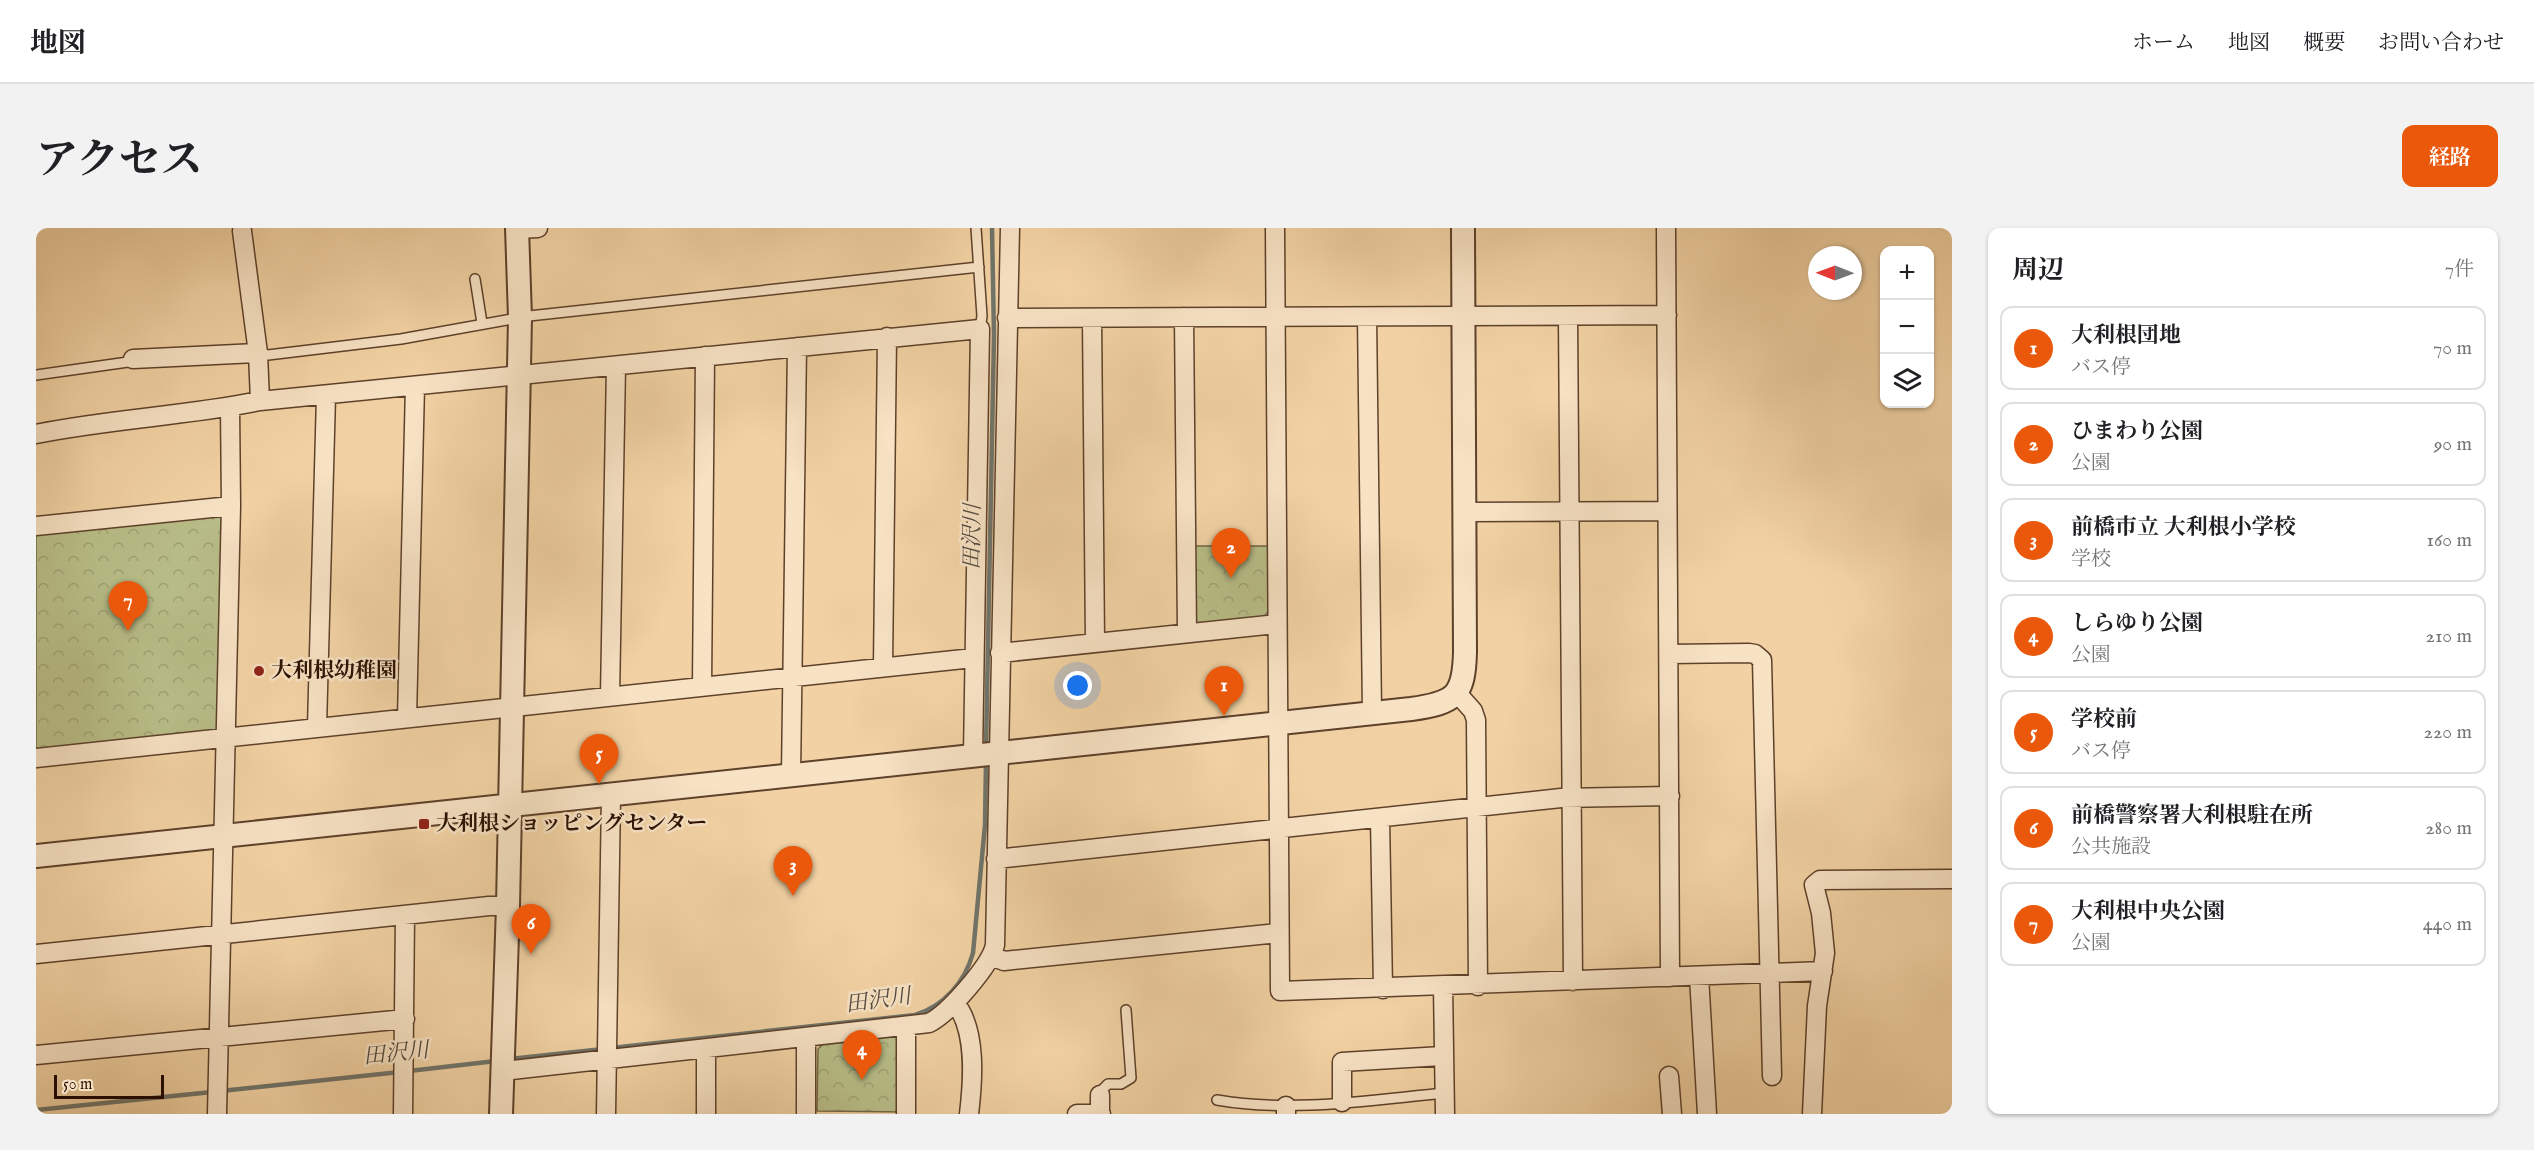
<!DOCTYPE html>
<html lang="ja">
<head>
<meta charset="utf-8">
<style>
  :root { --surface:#fff; --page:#f2f2f2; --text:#202124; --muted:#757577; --line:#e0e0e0; --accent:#ea580c }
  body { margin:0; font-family:"IM FELL English","Noto Serif JP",serif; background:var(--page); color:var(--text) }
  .controls { position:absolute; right:18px; top:18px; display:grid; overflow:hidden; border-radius:12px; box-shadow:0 2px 4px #0004 }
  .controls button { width:54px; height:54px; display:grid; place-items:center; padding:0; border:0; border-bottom:2px solid var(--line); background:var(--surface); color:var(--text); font:30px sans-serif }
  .compass { position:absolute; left:1772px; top:18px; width:54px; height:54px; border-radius:50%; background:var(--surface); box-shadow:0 2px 4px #0004; rotate:271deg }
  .scale { position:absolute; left:18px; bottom:15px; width:110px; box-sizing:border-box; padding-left:6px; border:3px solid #2c1103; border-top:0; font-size:16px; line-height:21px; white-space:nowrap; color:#2c1103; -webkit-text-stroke:4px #f7e2c4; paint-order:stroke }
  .you { position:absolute; left:1042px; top:458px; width:21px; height:21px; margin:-15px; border:4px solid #fff; border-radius:50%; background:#1a73e8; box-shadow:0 0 0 9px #1a73e833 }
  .badge { display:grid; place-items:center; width:39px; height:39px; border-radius:50%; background:var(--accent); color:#fff; font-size:20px; font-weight:700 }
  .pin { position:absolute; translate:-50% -50px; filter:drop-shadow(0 2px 3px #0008) }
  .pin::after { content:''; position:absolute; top:32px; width:21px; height:18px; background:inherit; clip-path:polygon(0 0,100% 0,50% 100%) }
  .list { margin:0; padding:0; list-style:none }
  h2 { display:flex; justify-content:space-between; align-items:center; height:78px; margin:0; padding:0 24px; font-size:26px }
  h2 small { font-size:20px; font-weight:400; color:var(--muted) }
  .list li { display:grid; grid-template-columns:39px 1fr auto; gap:18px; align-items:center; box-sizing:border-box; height:84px; margin:0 12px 12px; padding:0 12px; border:2px solid var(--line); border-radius:12px }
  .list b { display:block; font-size:22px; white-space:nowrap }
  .list p { margin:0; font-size:20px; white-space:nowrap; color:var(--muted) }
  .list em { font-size:20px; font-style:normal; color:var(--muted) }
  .icon { flex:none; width:33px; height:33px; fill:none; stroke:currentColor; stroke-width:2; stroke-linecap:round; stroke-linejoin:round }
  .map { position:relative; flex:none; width:1916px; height:886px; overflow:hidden; border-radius:12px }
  header { display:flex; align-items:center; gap:36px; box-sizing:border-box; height:84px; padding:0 30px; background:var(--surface); border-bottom:2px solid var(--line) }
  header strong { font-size:28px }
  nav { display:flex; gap:33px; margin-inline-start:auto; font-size:21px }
  .intro { display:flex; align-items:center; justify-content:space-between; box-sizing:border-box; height:144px; padding:0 36px }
  h1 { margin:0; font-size:42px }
  .button { padding:15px 27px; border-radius:12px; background:var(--accent); color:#fff; font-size:21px; font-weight:700 }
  main { display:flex; gap:36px; padding:0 36px }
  aside { flex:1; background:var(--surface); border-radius:12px; box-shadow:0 2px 4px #0004 }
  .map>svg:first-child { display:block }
</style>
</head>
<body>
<header>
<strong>地図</strong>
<nav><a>ホーム</a><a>地図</a><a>概要</a><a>お問い合わせ</a></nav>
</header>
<div class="intro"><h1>アクセス</h1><a class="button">経路</a></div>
<main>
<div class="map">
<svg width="1916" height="886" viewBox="0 0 1916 886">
  <defs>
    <pattern id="park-crowns" width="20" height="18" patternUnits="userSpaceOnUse" patternTransform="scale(1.5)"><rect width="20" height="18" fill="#b8bd87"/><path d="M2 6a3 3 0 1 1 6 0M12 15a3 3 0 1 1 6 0" fill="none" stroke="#9ea173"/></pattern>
  </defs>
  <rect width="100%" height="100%" fill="#f2d2a4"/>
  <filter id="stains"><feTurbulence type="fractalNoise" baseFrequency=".00333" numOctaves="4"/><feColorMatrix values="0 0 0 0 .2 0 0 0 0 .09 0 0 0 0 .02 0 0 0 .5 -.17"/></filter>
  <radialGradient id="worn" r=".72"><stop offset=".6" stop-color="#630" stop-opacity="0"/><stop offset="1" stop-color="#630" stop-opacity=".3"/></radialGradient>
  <!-- park -->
  <path fill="url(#park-crowns)" stroke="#726745" stroke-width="1.5" d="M 188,284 L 183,502 L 0,521 L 0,304 Z
    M 1156,318 L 1233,318 L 1233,383 L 1226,390 L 1162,397 L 1156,391 Z
    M 862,804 L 870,884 L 781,883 L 782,821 L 790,813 Z"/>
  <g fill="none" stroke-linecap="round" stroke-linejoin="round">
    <!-- stream -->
    <path stroke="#70746a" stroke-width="4.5" d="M 950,521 L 958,107 L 956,0
      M 575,820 L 879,787 C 908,778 929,754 937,725 L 949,597 L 950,532
      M 474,831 L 567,821
      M 373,843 L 460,833
      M 185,863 L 364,844
      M 0,882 L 176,864"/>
    <defs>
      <path id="service" d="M 940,0 L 946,88 L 944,101
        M 439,51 L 446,95
        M 222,125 L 232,127 L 365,111 L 493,88 L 943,39
        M 0,147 L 92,134 L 97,131
        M 1064,867 L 1065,863 L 1072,856 L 1085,856 L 1095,850 L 1090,782
        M 1181,872 C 1256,885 1334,872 1409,865"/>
      <path id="minor" d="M 1239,0 L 1244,763 L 1787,743
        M 1630,0 L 1634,749
        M 481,1 L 502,0
        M 206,3 L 222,125 L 224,173
        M 1532,88 L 1537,753
        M 1148,89 L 1151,405
        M 1331,89 L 1336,484
        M 971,90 L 1631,87
        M 1056,90 L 1059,415
        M 97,131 L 222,125
        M 0,206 C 74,191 150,188 224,173 L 944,101 L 937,527
        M 1429,284 L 1631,283
        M 0,298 L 195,278
        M 964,425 L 1241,396
        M 1633,426 L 1713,425 L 1719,426 L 1726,432 L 1736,848
        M 847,438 L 851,109
        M 666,458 L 669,128
        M 1421,465 L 1437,483 L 1440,492 L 1442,758
        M 574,468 L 580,138
        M 371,489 L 379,158
        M 281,499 L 290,168
        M 0,530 L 937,430
        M 755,547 L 761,119
        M 1344,590 L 1347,761
        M 960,631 L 1525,570 L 1634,568
        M 0,726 L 453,678 L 472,678
        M 955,728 L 968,733 L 1242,705
        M 1663,748 L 1671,886
        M 1407,758 L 1409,886
        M 919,775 C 941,802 937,853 933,886
        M 670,821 L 670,886
        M 0,827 L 369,791
        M 467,843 L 893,795 C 912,786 955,737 959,717 L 974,0
        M 1633,848 L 1636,886
        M 1306,874 L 1306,834 L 1406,828
        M 181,886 L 195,278 L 194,179
        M 367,886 L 369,687
        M 570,886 L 575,567
        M 770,886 L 770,810
        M 870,886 L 870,799
        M 1041,886 L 1065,886
        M 1064,886 L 1064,867
        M 1250,886 L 1250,878
        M 1776,886 L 1781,778 L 1789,725 L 1785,685 L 1778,657 L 1784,652 L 1916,651"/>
      <path id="tertiary" d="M 0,628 L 1375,481 C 1419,475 1428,468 1429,424 L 1427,0
        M 465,886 L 472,678 L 484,90 L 481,0"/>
    </defs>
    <!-- service casing -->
    <use href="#service" stroke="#5e412b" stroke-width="12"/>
    <!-- minor casing -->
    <use href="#minor" stroke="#5e412b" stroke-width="21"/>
    <!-- tertiary casing -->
    <use href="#tertiary" stroke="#5e412b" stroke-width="26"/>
    <!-- service -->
    <use href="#service" stroke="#f7e2c4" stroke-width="9"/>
    <!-- minor -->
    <use href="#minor" stroke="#f7e2c4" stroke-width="18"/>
    <!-- tertiary -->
    <use href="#tertiary" stroke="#f7e2c4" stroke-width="22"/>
  </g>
  <!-- markers -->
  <g fill="#8f2418" stroke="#f7e2c4" stroke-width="2">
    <circle cx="223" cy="443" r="6"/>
    <rect x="382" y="590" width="12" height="12" rx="3"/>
  </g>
  <g text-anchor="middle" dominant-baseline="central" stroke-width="5" stroke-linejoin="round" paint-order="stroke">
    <!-- poi labels -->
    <g font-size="21" font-weight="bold" fill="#2c1103" stroke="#f7e2c4" text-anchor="start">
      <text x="235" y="443">大利根幼稚園</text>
      <text x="400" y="596">大利根ショッピングセンター</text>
    </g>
    <!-- water labels -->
    <g font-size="22" font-style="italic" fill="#544b3f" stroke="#f7e2c4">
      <text transform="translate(937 309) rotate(-89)">田沢川</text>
      <text transform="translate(842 773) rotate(-8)">田沢川</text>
      <text transform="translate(360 826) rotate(-6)">田沢川</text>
    </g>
  </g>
  <rect width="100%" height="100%" filter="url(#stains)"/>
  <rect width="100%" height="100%" fill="url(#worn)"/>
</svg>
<div class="controls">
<button>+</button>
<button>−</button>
<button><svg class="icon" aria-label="layers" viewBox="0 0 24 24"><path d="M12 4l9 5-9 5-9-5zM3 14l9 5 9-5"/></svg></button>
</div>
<svg class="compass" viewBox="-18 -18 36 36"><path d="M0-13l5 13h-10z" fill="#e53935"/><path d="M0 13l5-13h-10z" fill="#757577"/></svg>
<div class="scale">50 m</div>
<div class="you"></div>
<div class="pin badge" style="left:1188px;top:488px">1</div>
<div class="pin badge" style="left:1195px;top:350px">2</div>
<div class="pin badge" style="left:757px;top:668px">3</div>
<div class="pin badge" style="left:826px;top:852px">4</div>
<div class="pin badge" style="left:563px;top:556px">5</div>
<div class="pin badge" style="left:495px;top:726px">6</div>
<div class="pin badge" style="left:92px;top:403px">7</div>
</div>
<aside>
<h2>周辺<small>7件</small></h2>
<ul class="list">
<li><span class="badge">1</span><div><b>大利根団地</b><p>バス停</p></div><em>70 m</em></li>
<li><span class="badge">2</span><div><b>ひまわり公園</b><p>公園</p></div><em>90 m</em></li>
<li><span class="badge">3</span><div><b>前橋市立 大利根小学校</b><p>学校</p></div><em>160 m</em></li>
<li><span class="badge">4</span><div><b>しらゆり公園</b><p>公園</p></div><em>210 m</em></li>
<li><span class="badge">5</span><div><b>学校前</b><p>バス停</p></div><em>220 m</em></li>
<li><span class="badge">6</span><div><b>前橋警察署大利根駐在所</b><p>公共施設</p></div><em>280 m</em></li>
<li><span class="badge">7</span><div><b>大利根中央公園</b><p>公園</p></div><em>440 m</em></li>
</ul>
</aside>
</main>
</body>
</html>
